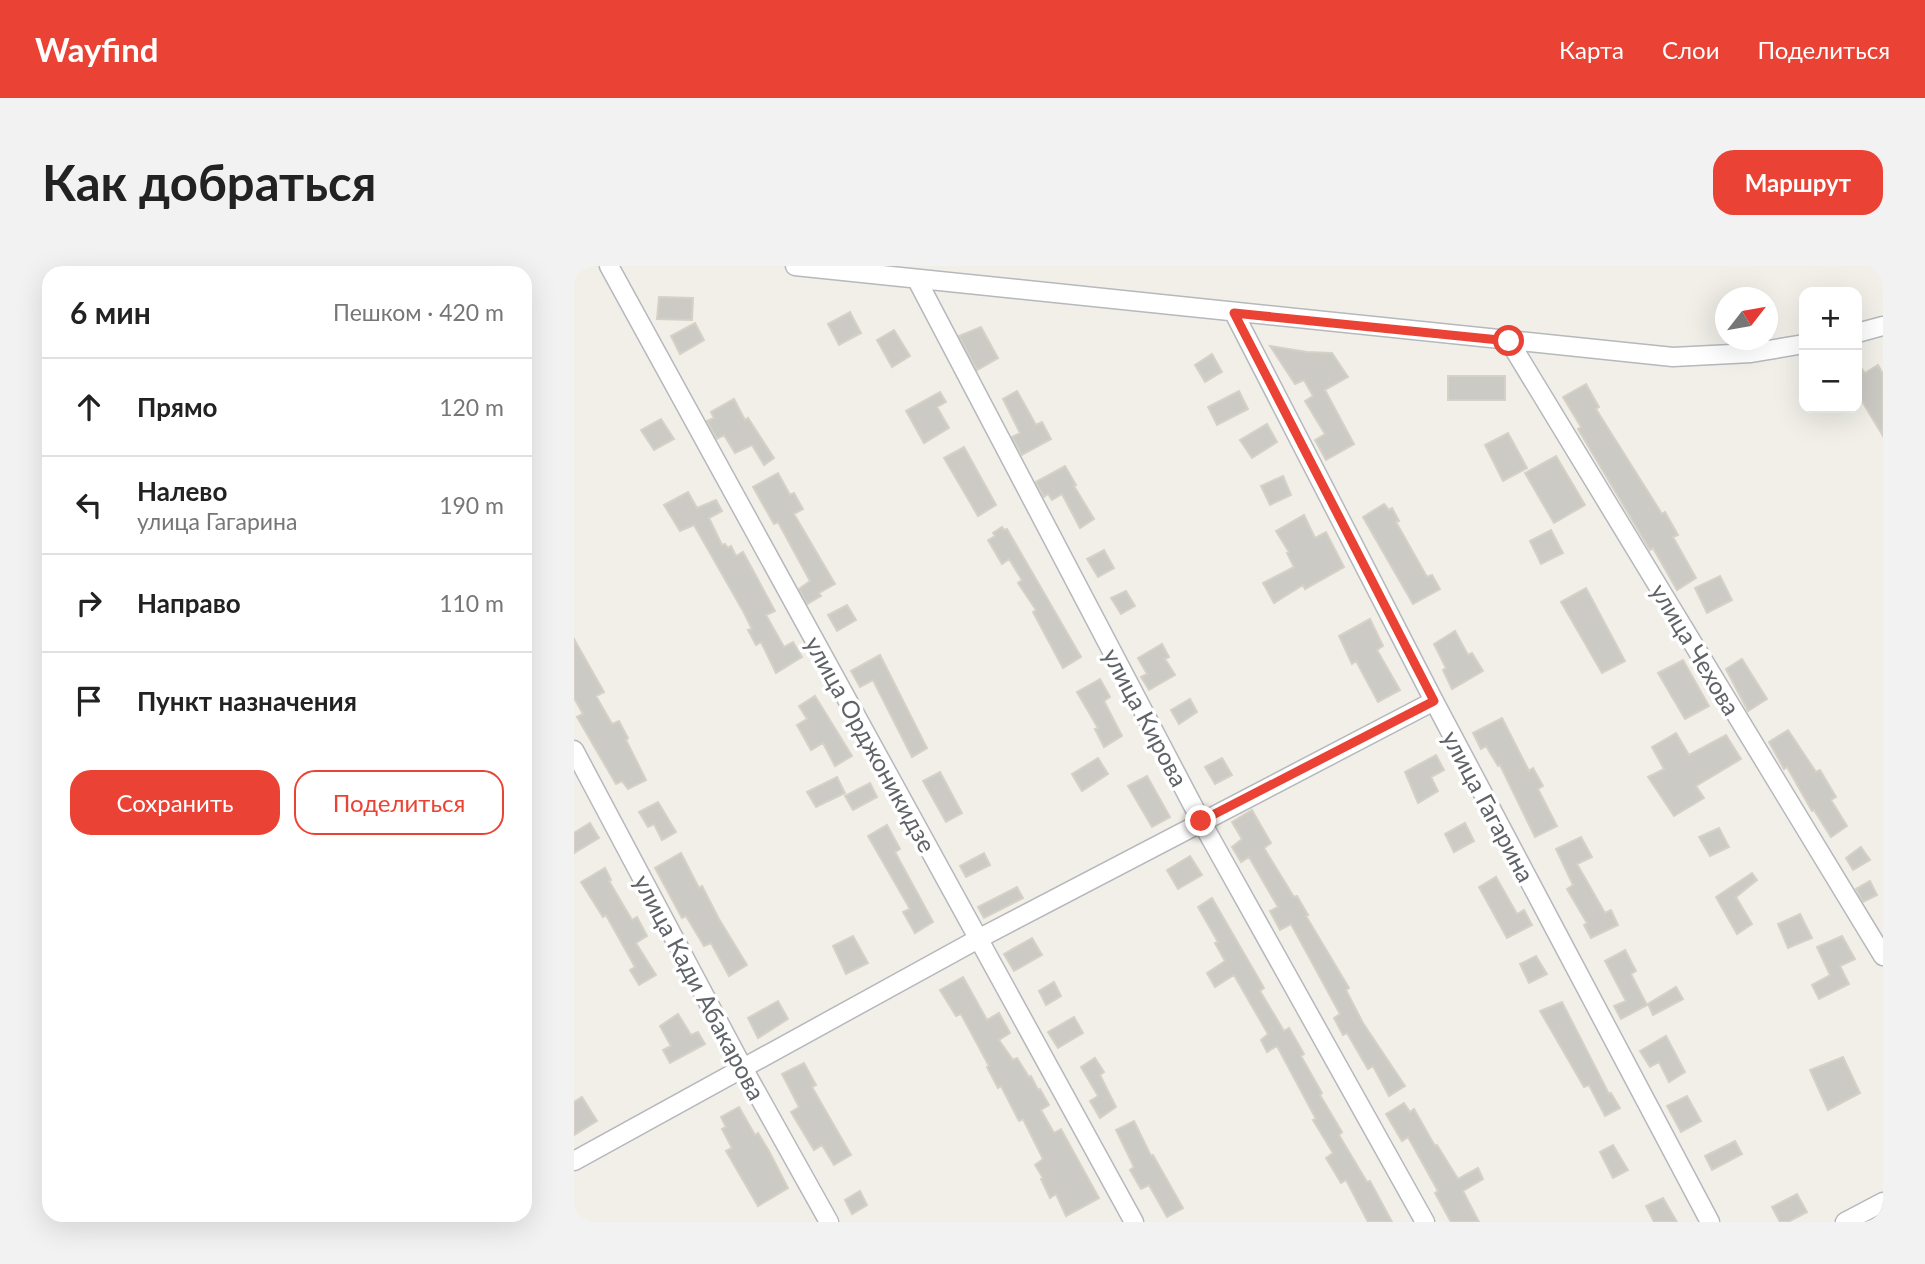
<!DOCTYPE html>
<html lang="ru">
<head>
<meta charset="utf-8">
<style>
  :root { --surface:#fff; --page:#f2f2f2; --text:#222; --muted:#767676; --line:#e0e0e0; --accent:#ea4335 }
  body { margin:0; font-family:Lato,sans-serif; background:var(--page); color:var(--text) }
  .controls { position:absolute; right:21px; top:21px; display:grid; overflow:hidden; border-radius:14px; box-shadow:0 7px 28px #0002 }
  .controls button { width:63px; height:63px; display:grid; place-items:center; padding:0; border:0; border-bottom:2px solid var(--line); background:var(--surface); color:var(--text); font:35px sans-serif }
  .compass { position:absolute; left:1141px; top:21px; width:63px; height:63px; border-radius:50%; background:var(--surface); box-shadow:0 7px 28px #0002; rotate:59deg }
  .stop { position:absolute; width:21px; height:21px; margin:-16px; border:5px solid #ea4335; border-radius:50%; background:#fff }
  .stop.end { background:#ea4335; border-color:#fff; box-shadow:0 2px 7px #0008 }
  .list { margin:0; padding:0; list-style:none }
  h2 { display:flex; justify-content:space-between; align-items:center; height:91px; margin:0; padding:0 28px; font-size:30px }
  h2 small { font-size:23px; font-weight:400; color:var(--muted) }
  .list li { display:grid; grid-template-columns:46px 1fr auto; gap:21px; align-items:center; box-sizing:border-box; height:98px; padding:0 28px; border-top:2px solid var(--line) }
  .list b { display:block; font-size:26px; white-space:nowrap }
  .list p { margin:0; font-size:23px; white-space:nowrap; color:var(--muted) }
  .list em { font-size:23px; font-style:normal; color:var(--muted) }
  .actions { display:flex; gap:14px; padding:21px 28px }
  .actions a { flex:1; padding:16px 0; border:2px solid var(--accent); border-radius:21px; text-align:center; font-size:24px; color:var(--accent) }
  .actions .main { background:var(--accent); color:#fff }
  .icon { flex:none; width:38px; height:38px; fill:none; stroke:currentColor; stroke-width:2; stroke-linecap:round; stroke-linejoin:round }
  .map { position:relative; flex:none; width:1309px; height:956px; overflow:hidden; border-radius:21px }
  header { display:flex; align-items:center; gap:42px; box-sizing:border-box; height:98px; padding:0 35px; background:var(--accent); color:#fff }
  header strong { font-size:33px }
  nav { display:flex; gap:38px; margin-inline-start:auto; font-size:24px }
  .intro { display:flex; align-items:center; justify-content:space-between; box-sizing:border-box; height:168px; padding:0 42px }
  h1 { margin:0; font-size:49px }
  .button { padding:18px 32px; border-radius:21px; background:var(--accent); color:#fff; font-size:24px; font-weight:700 }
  main { display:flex; gap:42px; padding:0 42px }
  aside { flex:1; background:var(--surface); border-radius:21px; box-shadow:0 7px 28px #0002 }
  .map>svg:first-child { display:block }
</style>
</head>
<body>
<header>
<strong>Wayfind</strong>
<nav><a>Карта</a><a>Слои</a><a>Поделиться</a></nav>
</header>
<div class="intro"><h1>Как добраться</h1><a class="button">Маршрут</a></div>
<main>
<aside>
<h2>6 мин<small>Пешком · 420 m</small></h2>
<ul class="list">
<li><svg class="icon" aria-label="ahead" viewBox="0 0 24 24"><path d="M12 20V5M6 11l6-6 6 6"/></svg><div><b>Прямо</b></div><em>120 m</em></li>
<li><svg class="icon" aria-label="left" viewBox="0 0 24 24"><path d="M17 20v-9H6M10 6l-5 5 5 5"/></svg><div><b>Налево</b><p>улица Гагарина</p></div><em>190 m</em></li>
<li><svg class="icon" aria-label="right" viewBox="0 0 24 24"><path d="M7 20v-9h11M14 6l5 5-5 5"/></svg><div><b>Направо</b></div><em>110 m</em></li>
<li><svg class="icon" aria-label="arrive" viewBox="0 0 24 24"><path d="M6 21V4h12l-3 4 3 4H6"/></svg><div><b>Пункт назначения</b></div></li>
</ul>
<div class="actions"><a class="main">Сохранить</a><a>Поделиться</a></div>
</aside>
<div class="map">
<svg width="1309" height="956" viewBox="0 0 1309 956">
  <rect width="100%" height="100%" fill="#f1efe8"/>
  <!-- building -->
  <path fill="#cccac5" stroke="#d6d1c6" stroke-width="2" d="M 85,31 L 119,32 L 118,54 L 83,53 Z
    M 276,46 L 287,67 L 265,79 L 254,58 Z
    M 121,57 L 130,74 L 106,88 L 97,70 Z
    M 407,61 L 424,92 L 403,104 L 385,70 Z
    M 320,64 L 336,90 L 318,101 L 303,74 Z
    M 696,80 L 733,86 L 758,87 L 774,111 L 751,124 L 780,178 L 752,194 L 741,174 L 751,168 L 731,135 L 739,130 L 730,114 L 721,118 Z
    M 638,88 L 648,106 L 631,116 L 621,99 Z
    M 1283,96 L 1291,107 L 1304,99 L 1309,108 L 1309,170 L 1283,127 Z
    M 874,110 L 931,110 L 931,134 L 874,134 Z
    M 1012,118 L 1025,141 L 1022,143 L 1088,248 L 1091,246 L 1104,269 L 1099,271 L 1122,312 L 1103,324 L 1079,282 L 1076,284 L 1004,163 L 1007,161 L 989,131 Z
    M 443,125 L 462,159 L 468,156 L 477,173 L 448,189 L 438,171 L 446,167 L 429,133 Z
    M 665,125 L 674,143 L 643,159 L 634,141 Z
    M 366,126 L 372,136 L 363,141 L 375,162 L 350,177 L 332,145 Z
    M 160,133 L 171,154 L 174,152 L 200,192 L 190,199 L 178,179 L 161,187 L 150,169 L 143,173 L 133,155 L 140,152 L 137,146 Z
    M 87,153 L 100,173 L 80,184 L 67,164 Z
    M 693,158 L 703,176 L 678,192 L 666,174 Z
    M 934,167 L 953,202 L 929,215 L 911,179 Z
    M 390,181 L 422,239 L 404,250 L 370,192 Z
    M 982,190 L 1011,239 L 980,257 L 951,207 Z
    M 491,200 L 502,219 L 500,220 L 520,253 L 506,262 L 488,228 L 478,234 L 474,228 L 470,231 L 462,216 Z
    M 204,207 L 216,229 L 220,227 L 229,243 L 220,248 L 261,318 L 245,327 L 247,330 L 233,338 L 225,323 L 236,315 L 204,256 L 200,258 L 179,221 Z
    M 709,210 L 717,229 L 696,239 L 687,220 Z
    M 114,226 L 123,242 L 142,234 L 148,245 L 135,252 L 148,279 L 151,278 L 154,282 L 157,280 L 162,290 L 169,286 L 201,345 L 192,349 L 210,381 L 219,376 L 228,391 L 202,407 L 187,376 L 182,379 L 174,364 L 178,363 L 169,345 L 120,259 L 106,265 L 90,239 Z
    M 810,238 L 815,244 L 818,242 L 825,255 L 822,256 L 853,311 L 858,309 L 866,323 L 839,338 L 789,251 Z
    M 730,249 L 741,272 L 752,266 L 770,301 L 731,323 L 729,319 L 700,337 L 689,317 L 720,301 L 713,287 L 715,286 L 702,265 Z
    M 428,261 L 430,264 L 433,263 L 507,391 L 489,402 L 459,346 L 462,344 L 444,317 L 448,314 L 435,293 L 428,298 L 414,274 L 421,270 L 419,267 Z
    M 977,264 L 989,287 L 967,298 L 956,275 Z
    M 530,284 L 540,302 L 524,311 L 513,293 Z
    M 1146,310 L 1158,334 L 1133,347 L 1121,322 Z
    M 1012,322 L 1051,395 L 1028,407 L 987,336 Z
    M 552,325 L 561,340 L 547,348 L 537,332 Z
    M 273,339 L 282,354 L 263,365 L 254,349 Z
    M 796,353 L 809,380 L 803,384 L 826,424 L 804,436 L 782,395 L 778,398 L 765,370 Z
    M 881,365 L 894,389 L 898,387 L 909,405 L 878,423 L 869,404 L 872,402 L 860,378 Z
    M 0,373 L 30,426 L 22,430 L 38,458 L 45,455 L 54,472 L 52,474 L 72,514 L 54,523 L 48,515 L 42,518 L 3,451 L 9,448 L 0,432 Z
    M 588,378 L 595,391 L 591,393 L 601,409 L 575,424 L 567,411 L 573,408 L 564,392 Z
    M 306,389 L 353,482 L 338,491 L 299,414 L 286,421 L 277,405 Z
    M 1168,393 L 1193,433 L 1174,445 L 1152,403 Z
    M 1109,394 L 1135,440 L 1111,453 L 1084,407 Z
    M 526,413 L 536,431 L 530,435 L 548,470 L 530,481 L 521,463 L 524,462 L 503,426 Z
    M 241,430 L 278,490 L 261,500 L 249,477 L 237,484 L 223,459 L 233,453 L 225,440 Z
    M 616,433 L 623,446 L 605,458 L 597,444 Z
    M 928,452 L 955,505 L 959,502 L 969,520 L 964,523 L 983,560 L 961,571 L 926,499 L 924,500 L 912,480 L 907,483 L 899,467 Z
    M 1214,464 L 1242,506 L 1246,504 L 1262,531 L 1257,534 L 1273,560 L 1257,571 L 1240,544 L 1238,545 L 1213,501 L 1210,503 L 1195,476 Z
    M 1102,467 L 1115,489 L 1152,469 L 1167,493 L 1122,520 L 1130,532 L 1100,550 L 1074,511 L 1090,503 L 1078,481 Z
    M 862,489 L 870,504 L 857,511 L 864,525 L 844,537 L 831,506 Z
    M 524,492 L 534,508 L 508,525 L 498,508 Z
    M 648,492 L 658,509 L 641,518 L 631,501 Z
    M 366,506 L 388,547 L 372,556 L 349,515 Z
    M 573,510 L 596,551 L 578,561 L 554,520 Z
    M 263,511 L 271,527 L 242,541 L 233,526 Z
    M 296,517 L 303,531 L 279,544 L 271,530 Z
    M 84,536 L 102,566 L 88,574 L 80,558 L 74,561 L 65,546 Z
    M 678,544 L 697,577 L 690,582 L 720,631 L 723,630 L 734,649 L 732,650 L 775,722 L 772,724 L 789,757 L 831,820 L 815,830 L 799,800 L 794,803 L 773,767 L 769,769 L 760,752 L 766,748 L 717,658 L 706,664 L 696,645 L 704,641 L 675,591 L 667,596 L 658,581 L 668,573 L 658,556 Z
    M 16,557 L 25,572 L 0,587 L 0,567 Z
    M 891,557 L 900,575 L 880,586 L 871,568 Z
    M 313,559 L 326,583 L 321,586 L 359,656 L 341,667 L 329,646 L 336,643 L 294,570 Z
    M 1145,562 L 1155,581 L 1136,590 L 1125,571 Z
    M 1007,571 L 1018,591 L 1003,598 L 1031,647 L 1037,644 L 1044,659 L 1017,672 L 1010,659 L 1013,657 L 993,623 L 999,619 L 982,583 Z
    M 1287,581 L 1296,594 L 1279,604 L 1272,592 Z
    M 107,587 L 125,622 L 128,620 L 145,653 L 173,699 L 155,710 L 137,677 L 130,680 L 112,650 L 108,652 L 81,602 Z
    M 410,587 L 416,599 L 392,611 L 386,600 Z
    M 616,590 L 628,609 L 604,623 L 593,604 Z
    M 31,602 L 37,614 L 35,615 L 58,654 L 63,651 L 73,670 L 62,677 L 82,709 L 65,719 L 56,704 L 61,701 L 32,649 L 29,651 L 7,616 Z
    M 1178,607 L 1183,614 L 1162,631 L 1178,658 L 1163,668 L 1142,631 Z
    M 922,611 L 943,648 L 950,644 L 958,659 L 933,672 L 905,621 Z
    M 1296,615 L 1303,629 L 1289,636 L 1282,623 Z
    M 443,621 L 449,632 L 410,652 L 404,641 Z
    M 638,632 L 690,722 L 686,725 L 710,765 L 715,762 L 730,788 L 727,790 L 748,827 L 746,829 L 768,866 L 765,869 L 793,916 L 796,915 L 818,956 L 794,956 L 772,914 L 767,917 L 752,892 L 759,887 L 739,854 L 742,853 L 703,780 L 693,786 L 687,774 L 694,768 L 660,709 L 641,721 L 633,707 L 651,695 L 641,677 L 644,676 L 624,641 Z
    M 1226,648 L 1238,672 L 1214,682 L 1204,658 Z
    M 279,670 L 294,697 L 272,708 L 259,680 Z
    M 1268,670 L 1281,693 L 1266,700 L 1275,718 L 1245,733 L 1238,719 L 1256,709 L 1243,681 Z
    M 458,672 L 468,689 L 440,705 L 430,688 Z
    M 1051,684 L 1062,705 L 1057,708 L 1073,739 L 1047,753 L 1040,740 L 1052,735 L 1031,695 Z
    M 962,690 L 973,708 L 955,717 L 946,698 Z
    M 389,711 L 413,754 L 425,747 L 436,767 L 425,774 L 439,794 L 443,792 L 455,811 L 457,810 L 464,824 L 466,823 L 475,839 L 467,844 L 480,867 L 487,863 L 525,932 L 492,950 L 482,928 L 476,932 L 467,913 L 469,912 L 461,899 L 469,893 L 449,853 L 445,855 L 427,820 L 424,822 L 413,801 L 415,800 L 387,748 L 382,750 L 366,724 Z
    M 480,716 L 487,730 L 472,739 L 465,725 Z
    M 1102,721 L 1109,733 L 1079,749 L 1074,738 Z
    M 204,735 L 214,753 L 184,772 L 174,752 Z
    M 988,736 L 1035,828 L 1037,827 L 1046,842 L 1031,850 L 1015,819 L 1010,821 L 966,745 Z
    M 104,748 L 117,769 L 124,766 L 131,778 L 96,797 L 89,784 L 97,780 L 86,760 Z
    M 500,751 L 509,767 L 484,782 L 474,766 Z
    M 1092,770 L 1111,806 L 1095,816 L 1085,796 L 1076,801 L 1066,785 Z
    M 1269,791 L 1286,827 L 1254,844 L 1236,804 Z
    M 521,792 L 530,806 L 526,809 L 542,841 L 526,852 L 516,835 L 524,830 L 507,801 Z
    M 230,797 L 242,819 L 238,821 L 277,889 L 260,899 L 248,879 L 240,884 L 217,846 L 225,841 L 208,808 Z
    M 1113,830 L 1127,855 L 1107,866 L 1093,840 Z
    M 8,831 L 23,855 L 0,869 L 0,836 Z
    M 830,837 L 836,846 L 840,843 L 861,880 L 863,879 L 884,913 L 904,902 L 909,913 L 889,925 L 905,956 L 877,956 L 861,927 L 864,925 L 834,871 L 828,875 L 812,848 Z
    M 165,841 L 181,869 L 184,867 L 195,885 L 214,922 L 184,940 L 152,885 L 158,882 L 148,863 L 152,861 L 147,851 Z
    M 560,855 L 577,890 L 579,889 L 609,942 L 593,951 L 575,919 L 567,923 L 556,904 L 560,901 L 542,864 Z
    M 1161,875 L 1168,888 L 1138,904 L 1131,890 Z
    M 1039,879 L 1054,904 L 1039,912 L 1026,886 Z
    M 286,925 L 293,939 L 278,948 L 271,934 Z
    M 1223,928 L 1233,946 L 1214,956 L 1206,956 L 1198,941 Z
    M 1089,932 L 1103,956 L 1080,956 L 1072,940 Z"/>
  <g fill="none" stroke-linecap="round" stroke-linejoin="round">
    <defs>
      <path id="street" d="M 35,0 L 560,956
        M 221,0 L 1099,91 L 1177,87 L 1230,78
        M 343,14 L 627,555 L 851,956
        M 660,47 L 860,435 L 1136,956
        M 1283,67 L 1309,60
        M 935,75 L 1309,690
        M 0,484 L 169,802 L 255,956
        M 0,895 L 404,673 L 860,435
        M 1271,956 L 1309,936"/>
    </defs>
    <!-- street casing -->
    <use href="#street" stroke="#b5b8bc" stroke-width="21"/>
    <!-- street -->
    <use href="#street" stroke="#fff" stroke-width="18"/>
  </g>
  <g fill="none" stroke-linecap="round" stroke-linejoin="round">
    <!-- route -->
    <path stroke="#ea4335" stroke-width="9" d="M 627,555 L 860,435 L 660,47 L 935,75"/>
  </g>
  <g text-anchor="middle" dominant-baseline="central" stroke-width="7" stroke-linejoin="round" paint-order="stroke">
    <!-- street labels -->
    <g font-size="24" fill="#5f6368" stroke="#fff">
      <text transform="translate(1122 383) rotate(59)">улица Чехова</text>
      <text transform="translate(572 451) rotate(62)">улица Кирова</text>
      <text transform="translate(297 478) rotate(61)">улица Орджоникидзе</text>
      <text transform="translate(915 540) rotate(62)">улица Гагарина</text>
      <text transform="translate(126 721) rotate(62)">улица Кади Абакарова</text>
    </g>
  </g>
</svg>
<div class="controls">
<button>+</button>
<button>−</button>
</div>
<svg class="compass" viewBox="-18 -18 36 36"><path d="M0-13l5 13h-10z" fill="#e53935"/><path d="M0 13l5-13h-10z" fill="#767676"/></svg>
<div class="stop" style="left:935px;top:75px"></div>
<div class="stop end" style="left:627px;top:555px"></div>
</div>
</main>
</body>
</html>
